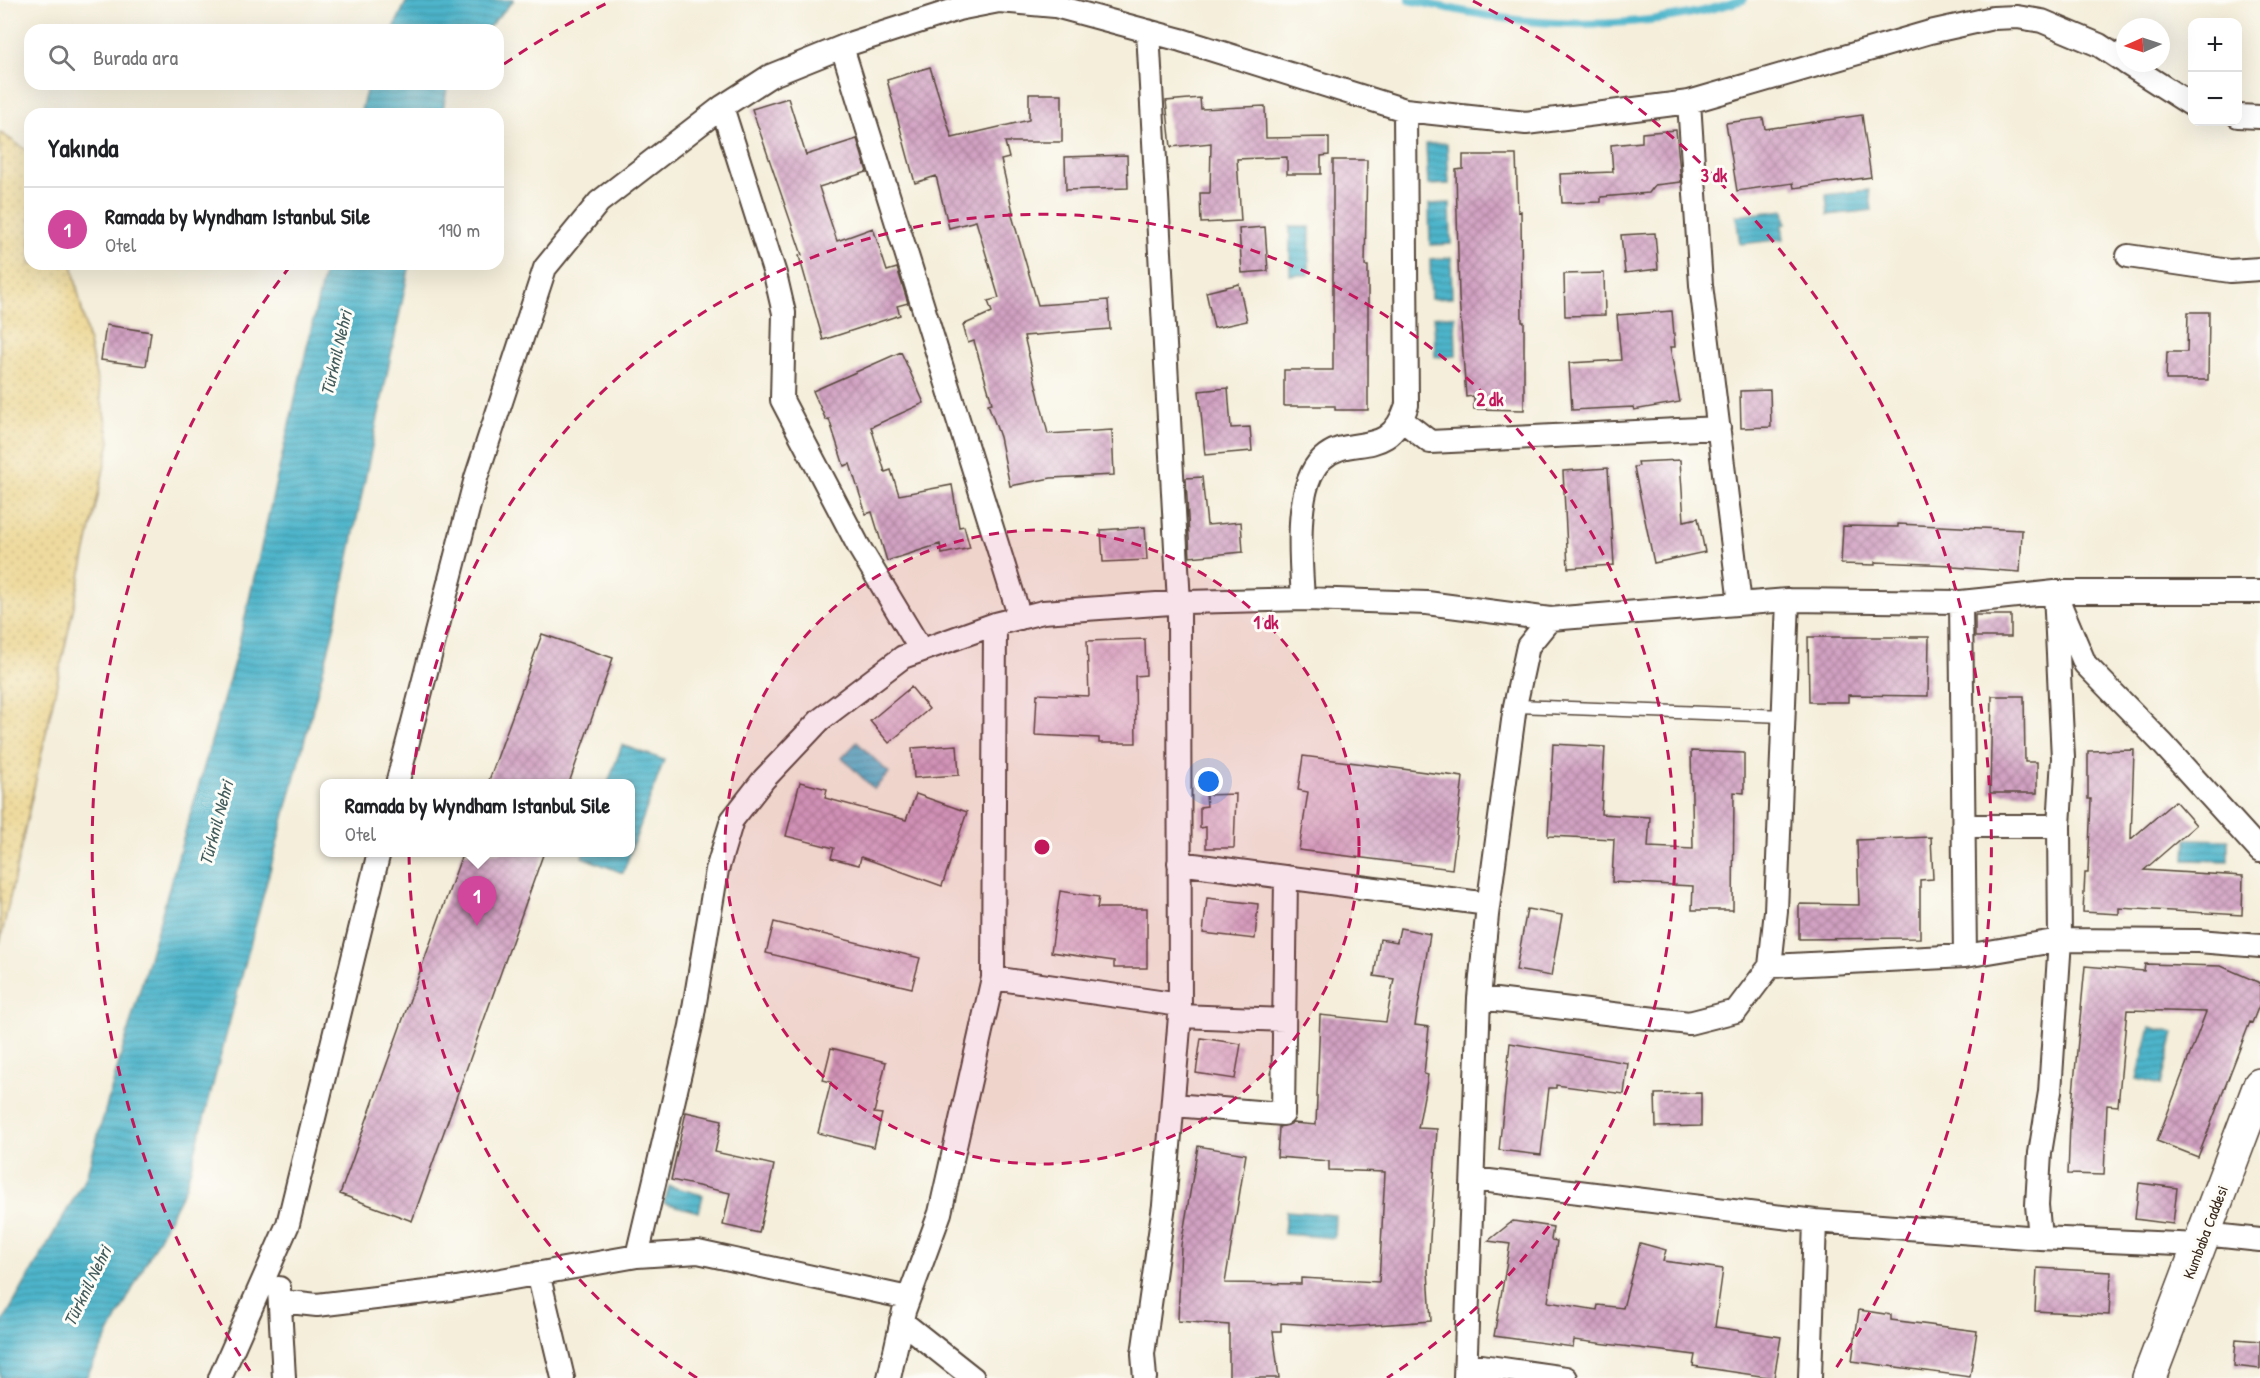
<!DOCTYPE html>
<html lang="tr">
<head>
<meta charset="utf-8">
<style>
  :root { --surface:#fff; --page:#f6f6f6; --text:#202124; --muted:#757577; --line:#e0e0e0; --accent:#b45309 }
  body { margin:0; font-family:"Patrick Hand",sans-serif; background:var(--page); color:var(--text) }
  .controls { position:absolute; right:18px; top:18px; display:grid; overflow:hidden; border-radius:12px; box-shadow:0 6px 24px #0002 }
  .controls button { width:54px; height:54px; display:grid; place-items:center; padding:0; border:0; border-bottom:2px solid var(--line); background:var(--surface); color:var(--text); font:30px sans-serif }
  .compass { position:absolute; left:2116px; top:18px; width:54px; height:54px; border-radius:50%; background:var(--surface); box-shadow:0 6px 24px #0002; rotate:267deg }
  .you { position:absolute; left:1209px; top:782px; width:21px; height:21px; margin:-15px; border:4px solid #fff; border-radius:50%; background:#1a73e8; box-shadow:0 0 0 9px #1a73e833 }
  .badge { display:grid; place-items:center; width:39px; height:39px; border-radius:50%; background:var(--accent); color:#fff; font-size:20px; font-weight:700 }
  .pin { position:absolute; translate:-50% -50px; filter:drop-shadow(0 2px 3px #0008) }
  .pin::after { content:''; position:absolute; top:32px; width:21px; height:18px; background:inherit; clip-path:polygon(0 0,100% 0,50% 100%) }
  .popup { position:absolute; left:320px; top:779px; width:315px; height:78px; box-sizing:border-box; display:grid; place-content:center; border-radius:12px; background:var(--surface); filter:drop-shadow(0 2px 4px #0005); font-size:20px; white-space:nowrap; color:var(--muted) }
  .popup b { font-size:22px; color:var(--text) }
  .popup::after { content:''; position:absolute; left:50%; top:100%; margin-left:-12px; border:12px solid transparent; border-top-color:var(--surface) }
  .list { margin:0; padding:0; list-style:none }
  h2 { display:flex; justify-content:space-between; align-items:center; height:78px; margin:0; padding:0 24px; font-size:26px }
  h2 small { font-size:20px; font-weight:400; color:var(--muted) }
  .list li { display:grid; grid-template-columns:39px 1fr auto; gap:18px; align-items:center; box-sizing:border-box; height:84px; padding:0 24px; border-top:2px solid var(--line) }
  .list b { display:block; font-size:22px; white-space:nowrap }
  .list p { margin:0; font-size:20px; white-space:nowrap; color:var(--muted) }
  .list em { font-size:20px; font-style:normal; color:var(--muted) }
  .icon { flex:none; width:33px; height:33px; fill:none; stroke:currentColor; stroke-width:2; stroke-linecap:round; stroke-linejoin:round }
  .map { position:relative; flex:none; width:2260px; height:1378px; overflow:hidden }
  .search { position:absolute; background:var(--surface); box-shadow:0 6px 24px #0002; left:24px; top:24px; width:480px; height:66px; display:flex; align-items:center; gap:15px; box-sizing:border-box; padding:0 21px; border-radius:18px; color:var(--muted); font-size:22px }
  .panel { position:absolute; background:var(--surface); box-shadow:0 6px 24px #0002; left:24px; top:108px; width:480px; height:162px; border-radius:18px }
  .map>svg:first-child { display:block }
</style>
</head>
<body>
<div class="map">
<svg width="2260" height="1378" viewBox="0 0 2260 1378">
  <defs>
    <pattern id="sand-dots" width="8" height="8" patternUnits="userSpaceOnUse" patternTransform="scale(1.5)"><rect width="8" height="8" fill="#eeda9e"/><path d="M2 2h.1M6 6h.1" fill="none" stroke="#cdbb88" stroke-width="1.8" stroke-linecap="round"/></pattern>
    <pattern id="water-rules" width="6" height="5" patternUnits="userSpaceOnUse" patternTransform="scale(1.5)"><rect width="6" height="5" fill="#4db5cb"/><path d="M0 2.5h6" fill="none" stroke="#4193a4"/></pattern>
    <pattern id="building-cross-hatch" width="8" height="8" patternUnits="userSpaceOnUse" patternTransform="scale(1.5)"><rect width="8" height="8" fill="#d2a2c3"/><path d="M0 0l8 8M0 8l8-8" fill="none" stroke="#ac849e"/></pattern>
  </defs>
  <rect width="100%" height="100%" fill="#fdfcf7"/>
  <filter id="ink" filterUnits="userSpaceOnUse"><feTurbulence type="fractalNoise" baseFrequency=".0167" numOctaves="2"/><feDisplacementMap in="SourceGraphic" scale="12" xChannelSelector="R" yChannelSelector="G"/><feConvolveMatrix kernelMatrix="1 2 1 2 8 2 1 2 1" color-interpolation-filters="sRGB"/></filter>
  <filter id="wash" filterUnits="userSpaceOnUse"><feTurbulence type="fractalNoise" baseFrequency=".008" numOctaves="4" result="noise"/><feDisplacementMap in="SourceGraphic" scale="24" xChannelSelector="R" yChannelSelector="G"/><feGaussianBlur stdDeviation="1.35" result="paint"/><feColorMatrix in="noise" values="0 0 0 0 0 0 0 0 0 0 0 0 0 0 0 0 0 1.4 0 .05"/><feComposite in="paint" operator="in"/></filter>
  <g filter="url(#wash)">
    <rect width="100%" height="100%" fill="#f4eeda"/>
    <!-- sand -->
    <path fill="url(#sand-dots)" stroke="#94825e" stroke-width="1.5" d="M 0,132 L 30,153 L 30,264 L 72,264 L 110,441 L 0,943 Z"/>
    <!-- water -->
    <path fill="url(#water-rules)" stroke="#447074" stroke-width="1.5" d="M 407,0 L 514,0 L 486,30 L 393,30 Z
      M 368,84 L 448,84 L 442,114 L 360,114 Z
      M 1447,143 L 1449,184 L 1428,185 L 1426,144 Z
      M 1869,190 L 1872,210 L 1828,215 L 1826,195 Z
      M 1450,203 L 1451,244 L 1430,245 L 1429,204 Z
      M 1784,210 L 1786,224 L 1782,225 L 1784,239 L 1740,244 L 1736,216 Z
      M 1290,227 L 1310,227 L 1309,275 L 1290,275 Z
      M 1451,258 L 1452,298 L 1431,299 L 1430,259 Z
      M 326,264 L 410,264 L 333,633 L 186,1186 L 86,1378 L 0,1378 L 0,1327 L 86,1177 L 237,652 Z
      M 1434,316 L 1455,316 L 1456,356 L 1435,357 Z
      M 857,742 L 889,773 L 874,789 L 842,758 Z
      M 622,745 L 664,760 L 623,873 L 582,857 L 583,853 L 630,852 L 630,784 L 608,783 Z
      M 2186,839 L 2228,840 L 2228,861 L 2185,860 Z
      M 2150,1027 L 2174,1033 L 2161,1085 L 2137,1079 Z
      M 669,1186 L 703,1195 L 699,1212 L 664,1203 Z
      M 1286,1211 L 1335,1215 L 1334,1238 L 1284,1234 Z"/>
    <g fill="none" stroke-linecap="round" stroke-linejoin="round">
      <!-- stream -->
      <path stroke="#4db5cb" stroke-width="8" d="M 1409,0 C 1444,7 1480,16 1517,20 C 1592,28 1671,23 1743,0"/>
    </g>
    <g id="blocks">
      <!-- building -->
      <path fill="url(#building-cross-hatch)" d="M 930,67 L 952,138 L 1029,120 L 1029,94 L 1062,94 L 1062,142 L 1005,142 L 1009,158 L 1001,160 L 1013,212 L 1011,212 L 1038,305 L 1108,300 L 1110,329 L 1024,336 L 1048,434 L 1112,430 L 1114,475 L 1051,478 L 1010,486 L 1000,437 L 988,404 L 992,403 L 974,341 L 968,343 L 963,325 L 992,312 L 988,301 L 999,298 L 976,221 L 949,228 L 936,176 L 915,183 L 887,80 Z
        M 788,98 L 806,155 L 857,139 L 867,172 L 819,187 L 837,241 L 873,228 L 887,271 L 897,268 L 908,303 L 897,306 L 900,315 L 823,340 L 799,256 L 802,255 L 752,109 Z
        M 1200,98 L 1201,109 L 1265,106 L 1266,138 L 1329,137 L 1329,155 L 1321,156 L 1321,174 L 1287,174 L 1287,157 L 1237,159 L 1241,221 L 1201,223 L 1200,193 L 1210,193 L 1211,143 L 1171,147 L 1166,101 Z
        M 1862,115 L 1871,177 L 1794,188 L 1793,183 L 1737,191 L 1726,123 L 1763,118 L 1765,129 Z
        M 1676,130 L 1681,182 L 1655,185 L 1649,193 L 1601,197 L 1601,202 L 1562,203 L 1560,174 L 1613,172 L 1611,145 L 1642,142 L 1642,133 Z
        M 1127,155 L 1128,188 L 1066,190 L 1065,157 Z
        M 1463,155 L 1516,155 L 1518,212 L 1521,211 L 1522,322 L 1524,322 L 1524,410 L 1474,409 L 1474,396 L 1466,397 L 1459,297 L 1456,170 L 1463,169 Z
        M 1333,160 L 1367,160 L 1365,266 L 1368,266 L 1368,410 L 1335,410 L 1335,406 L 1284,406 L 1284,370 L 1333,370 Z
        M 1265,227 L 1268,271 L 1242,273 L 1239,229 Z
        M 1655,233 L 1658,269 L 1625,273 L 1621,235 Z
        M 1604,273 L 1605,315 L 1565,316 L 1564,274 Z
        M 1239,284 L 1247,321 L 1214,328 L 1206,292 Z
        M 1672,311 L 1675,347 L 1670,347 L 1680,402 L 1634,410 L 1633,407 L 1572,410 L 1569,363 L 1621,360 L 1617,315 Z
        M 2188,312 L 2209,312 L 2208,380 L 2166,380 L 2167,352 L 2187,352 Z
        M 106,325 L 151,332 L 146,366 L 101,360 Z
        M 901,352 L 924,403 L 871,427 L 885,472 L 891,470 L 899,495 L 952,485 L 959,527 L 964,526 L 970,548 L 942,554 L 940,544 L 887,561 L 872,512 L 866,514 L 850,464 L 844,466 L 829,419 L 826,420 L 813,391 Z
        M 1228,388 L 1231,428 L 1250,427 L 1252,451 L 1205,455 L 1199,391 Z
        M 1770,390 L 1771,427 L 1741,428 L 1740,391 Z
        M 1680,460 L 1684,521 L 1698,518 L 1705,552 L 1654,563 L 1634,467 L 1639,466 L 1638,462 Z
        M 1608,468 L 1614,565 L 1568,568 L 1563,471 Z
        M 1202,477 L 1207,525 L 1241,522 L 1243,552 L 1190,557 L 1186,478 Z
        M 1898,524 L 2022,530 L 2020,572 L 1953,567 L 1953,565 L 1875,562 L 1875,565 L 1841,564 L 1843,526 L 1898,527 Z
        M 1145,527 L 1147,560 L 1103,562 L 1101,530 Z
        M 1975,615 L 2011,615 L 2011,637 L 1975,637 Z
        M 542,634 L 613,658 L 569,783 L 488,783 Z
        M 1808,637 L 1929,637 L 1928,696 L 1848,695 L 1848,702 L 1809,702 Z
        M 1145,639 L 1146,675 L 1135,676 L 1136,743 L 1099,743 L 1099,738 L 1035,735 L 1037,694 L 1089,696 L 1087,641 Z
        M 911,687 L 929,709 L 889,743 L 870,721 Z
        M 1992,696 L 2024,696 L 2025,762 L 2037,762 L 2037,793 L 1990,793 Z
        M 1553,744 L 1605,747 L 1601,814 L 1650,817 L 1648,847 L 1693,849 L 1691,751 L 1744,753 L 1744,793 L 1734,792 L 1733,910 L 1692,910 L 1693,886 L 1612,882 L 1614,839 L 1548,836 Z
        M 957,745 L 959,775 L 914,778 L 912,748 Z
        M 2134,750 L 2131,839 L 2175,801 L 2196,825 L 2144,870 L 2243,876 L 2242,915 L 2119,908 L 2119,914 L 2083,912 L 2085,873 L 2088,873 L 2091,799 L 2088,799 L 2088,751 Z
        M 1303,756 L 1463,777 L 1452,869 L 1299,850 L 1308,792 L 1298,790 Z
        M 800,782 L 827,789 L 825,798 L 906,820 L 916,794 L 967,812 L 942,886 L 861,857 L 859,865 L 831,858 L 834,848 L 786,836 Z
        M 1236,794 L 1234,848 L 1206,848 L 1206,827 L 1200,828 L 1200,807 L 1207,806 L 1206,795 Z
        M 1931,837 L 1933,879 L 1920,880 L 1920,938 L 1799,939 L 1799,904 L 1859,905 L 1857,840 Z
        M 463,852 L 544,852 L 412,1221 L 340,1194 Z
        M 1060,891 L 1099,897 L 1097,908 L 1147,908 L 1147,968 L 1114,968 L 1114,961 L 1051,952 Z
        M 1207,898 L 1258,904 L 1255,939 L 1203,933 Z
        M 1527,909 L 1562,915 L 1551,976 L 1516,970 Z
        M 774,922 L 920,958 L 912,988 L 766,953 Z
        M 1400,928 L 1430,934 L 1415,1025 L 1429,1027 L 1424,1074 L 1428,1075 L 1418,1128 L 1437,1129 L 1428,1271 L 1431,1321 L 1348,1327 L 1281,1323 L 1281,1331 L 1273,1331 L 1279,1378 L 1229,1378 L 1229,1325 L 1178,1321 L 1181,1245 L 1198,1146 L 1246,1154 L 1225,1283 L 1301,1284 L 1301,1278 L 1379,1282 L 1385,1172 L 1329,1170 L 1329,1161 L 1277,1157 L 1279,1127 L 1293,1123 L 1316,1125 L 1320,1015 L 1386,1022 L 1394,979 L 1374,976 L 1380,939 L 1397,942 Z
        M 2145,964 L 2221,966 L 2260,983 L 2260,1003 L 2252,1023 L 2250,1022 L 2198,1157 L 2157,1141 L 2206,1012 L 2127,1010 L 2118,1106 L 2107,1105 L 2104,1175 L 2068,1174 L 2070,1125 L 2085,966 L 2144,971 Z
        M 1201,1038 L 1241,1044 L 1235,1079 L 1196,1073 Z
        M 1510,1043 L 1628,1063 L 1624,1094 L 1556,1085 L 1556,1088 L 1549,1088 L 1541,1155 L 1499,1150 Z
        M 831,1048 L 886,1062 L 874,1113 L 882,1114 L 874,1147 L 818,1133 L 831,1082 L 823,1080 Z
        M 1701,1093 L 1701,1126 L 1656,1127 L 1655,1094 Z
        M 686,1112 L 722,1120 L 715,1152 L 774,1165 L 759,1233 L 723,1225 L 730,1193 L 671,1180 Z
        M 2139,1183 L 2177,1188 L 2173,1224 L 2135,1219 Z
        M 1513,1221 L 1553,1227 L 1551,1240 L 1557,1241 L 1548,1302 L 1597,1310 L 1598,1305 L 1623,1308 L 1640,1243 L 1666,1250 L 1663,1261 L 1723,1269 L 1715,1327 L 1781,1337 L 1774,1378 L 1693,1366 L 1695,1355 L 1574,1340 L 1573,1347 L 1494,1336 L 1510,1244 L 1488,1241 Z
        M 2037,1268 L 2111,1272 L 2109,1315 L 2035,1311 Z
        M 1859,1310 L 1891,1315 L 1891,1320 L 1977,1331 L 1970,1377 L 1852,1361 Z
        M 2236,1339 L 2260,1341 L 2260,1369 L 2234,1366 Z"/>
    </g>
  </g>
  <g filter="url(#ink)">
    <use href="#blocks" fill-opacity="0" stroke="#57473a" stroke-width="1.5"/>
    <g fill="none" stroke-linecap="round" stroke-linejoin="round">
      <defs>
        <path id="lane" d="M 1515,706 L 1784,716"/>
        <path id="street" d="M 842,47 L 1020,618
          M 2126,63 L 2192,105
          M 1689,102 L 1701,285 L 1740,604
          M 722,107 L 775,274 L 784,313 L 782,400 L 859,547 L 921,650
          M 2238,116 L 2260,117
          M 2128,256 L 2230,271 L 2260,269
          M 1402,420 L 1430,442 L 1719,428
          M 2055,592 L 2063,758 L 2059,826 L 2060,940 L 2050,1092 L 2040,1153 L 2037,1205 L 2040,1238 L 2200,1245
          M 1303,599 C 1301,562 1293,486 1322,459 C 1351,432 1388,463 1407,405 L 1405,110
          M 1961,602 L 1965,956
          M 2061,607 L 2085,664 L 2162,743 L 2260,851
          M 1550,619 L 1788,600 L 1961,602 L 2055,592 L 2260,592
          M 397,784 L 476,478 L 545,268 L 599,202 L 722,107 L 770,76 L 852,43 L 958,9 L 999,1 L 1055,6 L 1181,40 L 1405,110 L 1526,123 L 1689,102 L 1930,32 L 1993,18 L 2017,17 L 2042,21 L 2099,45 L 2125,62
          M 1964,826 L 2059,826
          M 1179,863 L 1488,904
          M 1770,966 L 1965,956 L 2060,940 L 2198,941 L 2260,946
          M 993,978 L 1180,1005
          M 1479,998 L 1689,1023 L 1736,1011 L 1770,966 L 1776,911 L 1788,600
          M 1180,1016 L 1284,1020
          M 1174,1105 L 1283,1114 L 1286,877
          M 1473,1179 L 1815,1221 L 2040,1238
          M 2204,1234 L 2260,1240
          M 637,1256 L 691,1026 L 717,870 L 732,820 L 764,779 L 820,720 L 903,657 L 995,624
          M 538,1273 L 563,1378
          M 279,1288 L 284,1378
          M 280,1301 L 317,1305 L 451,1289 L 637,1256 L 698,1252 L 908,1298
          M 901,1321 L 973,1378
          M 1468,1364 L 1566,1378
          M 220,1378 L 288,1224 L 379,852
          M 889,1378 L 904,1311 L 940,1213 L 993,978 L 995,624 L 1043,612 L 1185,602 L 1306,599 L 1427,603 L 1550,619 L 1528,646 L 1515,706 L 1487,915 L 1479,998 L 1465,1378
          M 1145,1378 L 1143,1354 L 1164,1205 L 1180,1016 L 1179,603 L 1148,31
          M 1810,1378 L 1815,1221"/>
        <path id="secondary" d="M 2149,1378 L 2260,1085"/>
      </defs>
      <!-- lane casing -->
      <use href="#lane" stroke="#57473a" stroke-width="15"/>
      <!-- street casing -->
      <use href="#street" stroke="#57473a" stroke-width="26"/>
      <!-- secondary casing -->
      <use href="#secondary" stroke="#57473a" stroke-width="36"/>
      <!-- lane -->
      <use href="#lane" stroke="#fff" stroke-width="12"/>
      <!-- street -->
      <use href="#street" stroke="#fff" stroke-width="22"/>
      <!-- secondary -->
      <use href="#secondary" stroke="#fff" stroke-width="33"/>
    </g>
  </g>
  <!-- distance rings -->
  <circle cx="1042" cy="847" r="317" fill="#c2185b" fill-opacity=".12"/>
  <g fill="none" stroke="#c2185b" stroke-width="3" stroke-dasharray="10 8">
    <circle cx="1042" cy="847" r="317"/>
    <path d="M697 1378A633 633 0 1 1 1387 1378"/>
    <path d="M250 1371A950 950 0 0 1 288 269M504 64A950 950 0 0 1 611 1M1473 1A950 950 0 0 1 1834 1371"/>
  </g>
  <g text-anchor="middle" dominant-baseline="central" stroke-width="6" stroke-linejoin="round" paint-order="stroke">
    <!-- street labels -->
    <g font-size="16" fill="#3b2a1e" stroke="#fdfcf7">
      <text transform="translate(2205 1232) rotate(-69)">Kumbaba Caddesi</text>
    </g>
    <!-- water labels -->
    <g font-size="18" font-style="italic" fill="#415b5b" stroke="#fdfcf7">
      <text transform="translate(336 353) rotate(-77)">Türknil Nehri</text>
      <text transform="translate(216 823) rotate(-75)">Türknil Nehri</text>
      <text transform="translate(87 1286) rotate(-64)">Türknil Nehri</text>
    </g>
  </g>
  <circle cx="1042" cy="847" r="9" fill="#c2185b" stroke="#fdfcf7" stroke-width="3"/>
  <g font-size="18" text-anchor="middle" font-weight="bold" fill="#c2185b" stroke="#fdfcf7" stroke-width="6" stroke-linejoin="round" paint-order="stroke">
    <text x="1714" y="182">3 dk</text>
    <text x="1490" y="406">2 dk</text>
    <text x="1266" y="629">1 dk</text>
  </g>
</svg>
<div class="controls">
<button>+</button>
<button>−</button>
</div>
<svg class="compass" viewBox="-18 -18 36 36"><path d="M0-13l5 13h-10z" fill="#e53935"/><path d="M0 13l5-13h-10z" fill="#757577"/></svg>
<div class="you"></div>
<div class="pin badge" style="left:477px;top:926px;background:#d1479c">1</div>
<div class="popup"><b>Ramada by Wyndham Istanbul Sile</b>Otel</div>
<div class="search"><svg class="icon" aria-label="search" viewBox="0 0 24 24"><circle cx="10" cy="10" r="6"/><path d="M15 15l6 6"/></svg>Burada ara</div>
<section class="panel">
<h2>Yakında<small></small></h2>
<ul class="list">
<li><span class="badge" style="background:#d1479c">1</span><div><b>Ramada by Wyndham Istanbul Sile</b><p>Otel</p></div><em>190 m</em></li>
</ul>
</section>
</div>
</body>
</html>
